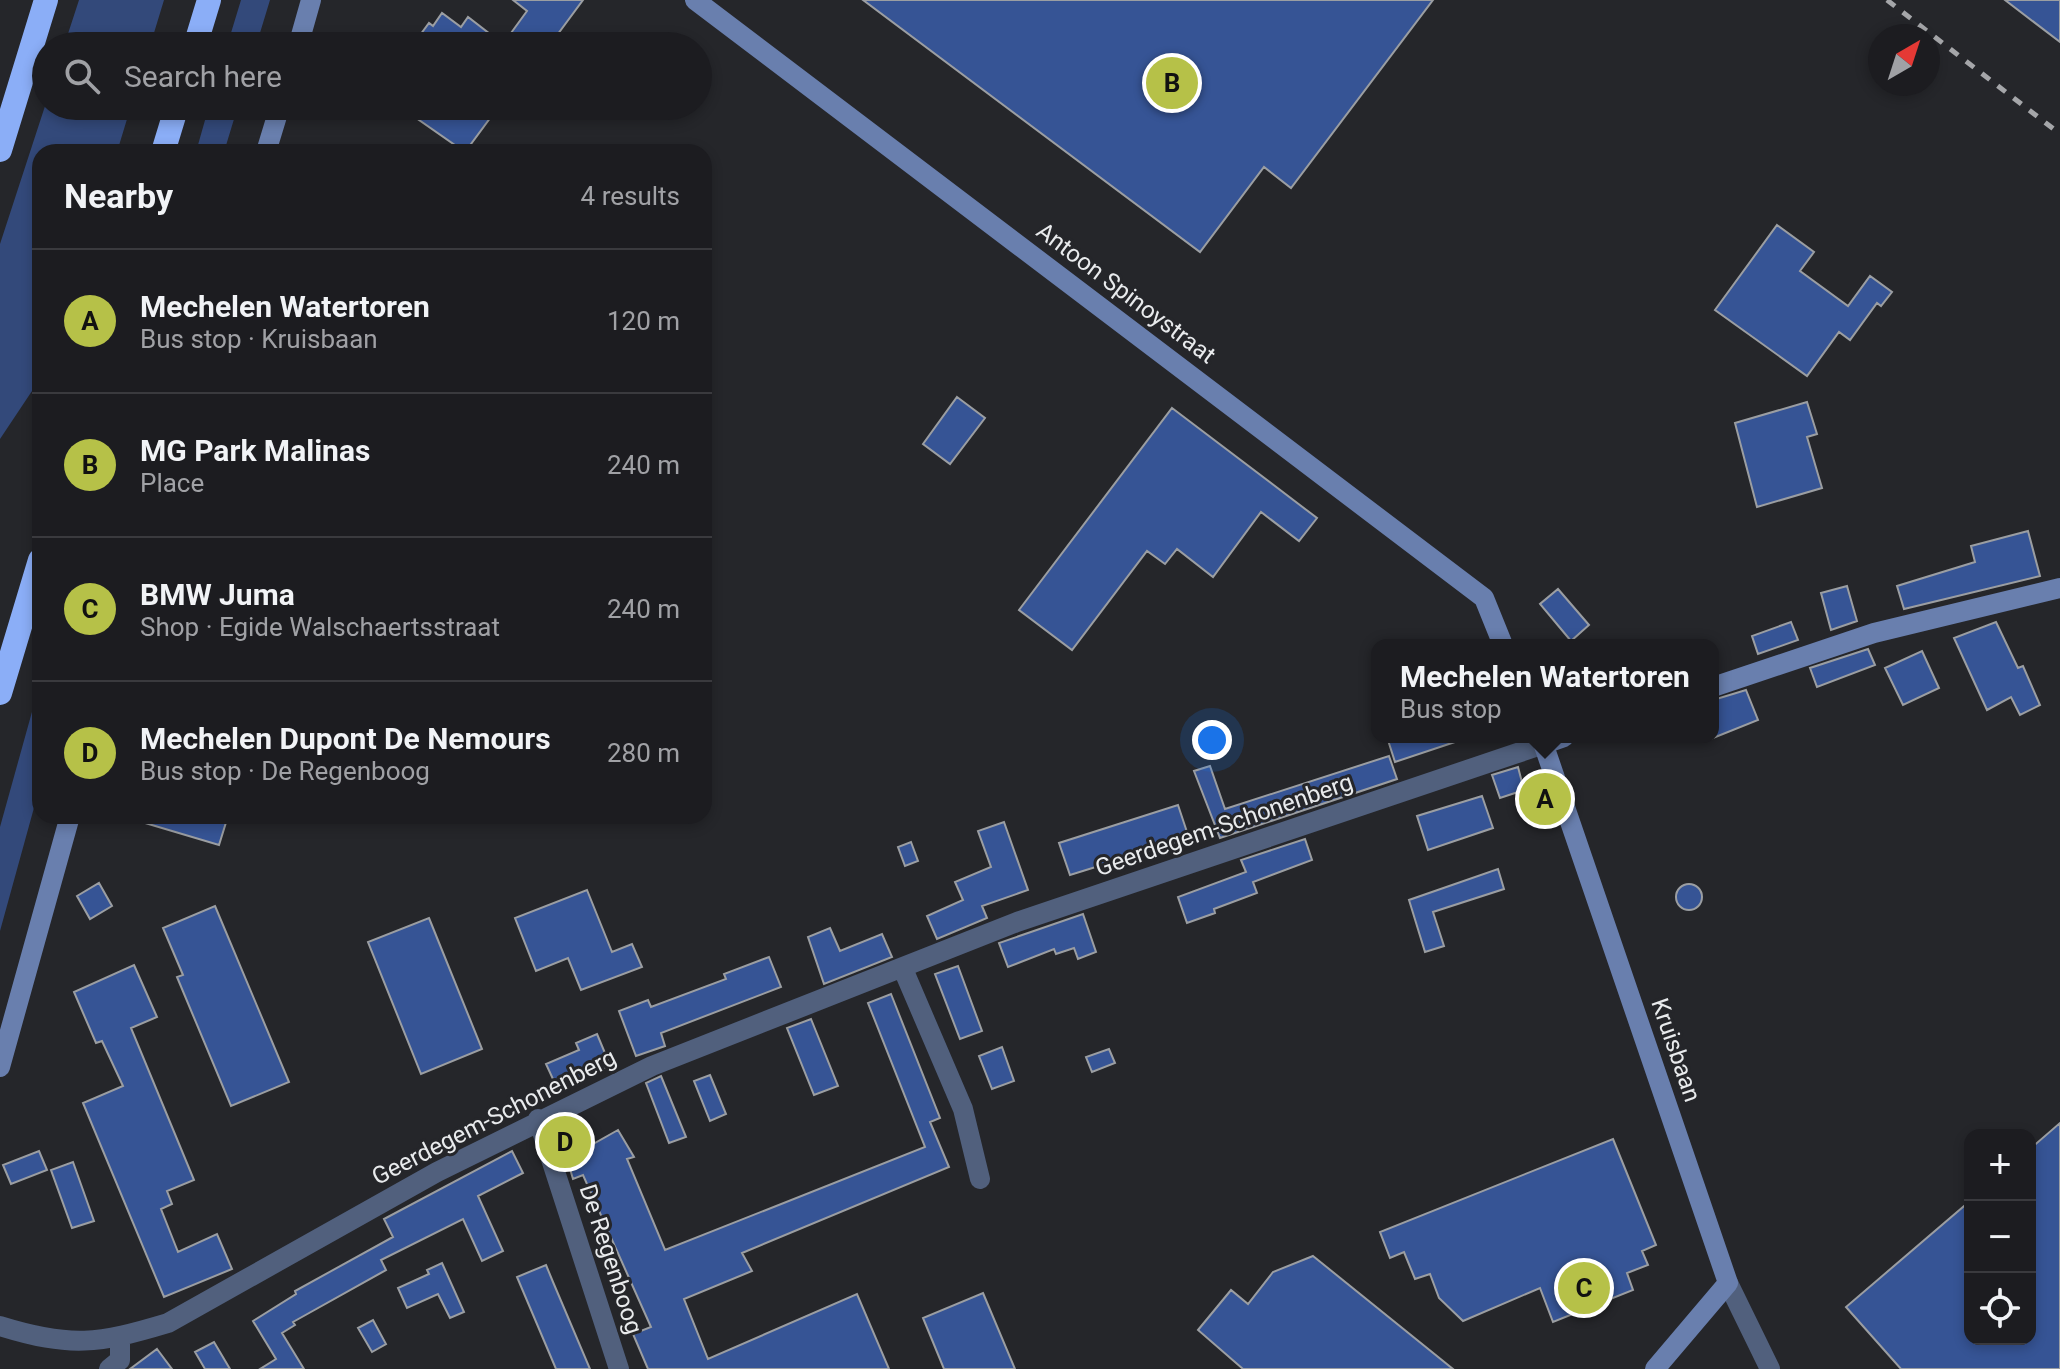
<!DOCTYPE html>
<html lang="en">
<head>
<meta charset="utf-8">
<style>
  :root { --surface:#1c1c20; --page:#29292d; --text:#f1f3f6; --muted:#a0a1a5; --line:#3a3a3e; --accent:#b6c148 }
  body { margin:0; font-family:Roboto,sans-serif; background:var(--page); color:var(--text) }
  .controls { position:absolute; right:24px; bottom:24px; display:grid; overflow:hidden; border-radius:16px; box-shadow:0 4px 12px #0003 }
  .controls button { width:72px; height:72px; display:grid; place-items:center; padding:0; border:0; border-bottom:2px solid var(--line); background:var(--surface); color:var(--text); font:40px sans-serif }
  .compass { position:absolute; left:1868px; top:24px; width:72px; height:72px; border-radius:50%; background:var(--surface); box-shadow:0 4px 12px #0003; rotate:39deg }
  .you { position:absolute; left:1212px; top:740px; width:28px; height:28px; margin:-20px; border:6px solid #fff; border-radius:50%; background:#1a73e8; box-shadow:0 0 0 12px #1a73e833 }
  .badge { display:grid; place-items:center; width:52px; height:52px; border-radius:50%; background:var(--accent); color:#111; font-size:26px; font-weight:700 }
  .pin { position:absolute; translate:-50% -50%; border:4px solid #fff; box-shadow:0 2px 8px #0006 }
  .popup { position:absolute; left:1371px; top:639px; width:348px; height:104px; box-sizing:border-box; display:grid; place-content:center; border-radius:16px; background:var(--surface); filter:drop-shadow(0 2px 6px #0005); font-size:26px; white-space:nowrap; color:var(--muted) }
  .popup b { font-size:30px; color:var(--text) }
  .popup::after { content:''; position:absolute; left:50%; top:100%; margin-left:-16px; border:16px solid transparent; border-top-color:var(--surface) }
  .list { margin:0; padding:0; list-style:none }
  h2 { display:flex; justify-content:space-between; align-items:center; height:104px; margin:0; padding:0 32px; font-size:34px }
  h2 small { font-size:26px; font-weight:400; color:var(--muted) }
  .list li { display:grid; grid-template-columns:52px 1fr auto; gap:24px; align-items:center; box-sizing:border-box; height:144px; padding:0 32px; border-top:2px solid var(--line) }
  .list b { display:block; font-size:30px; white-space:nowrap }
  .list p { margin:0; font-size:26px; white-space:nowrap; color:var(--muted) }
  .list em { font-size:26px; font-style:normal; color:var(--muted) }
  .icon { flex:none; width:44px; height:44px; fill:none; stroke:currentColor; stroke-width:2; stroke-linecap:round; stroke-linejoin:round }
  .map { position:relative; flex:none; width:2060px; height:1369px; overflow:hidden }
  .search { position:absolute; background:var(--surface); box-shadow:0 4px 12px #0003; left:32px; top:32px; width:680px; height:88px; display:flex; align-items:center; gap:20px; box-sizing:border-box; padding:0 28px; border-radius:44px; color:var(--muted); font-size:30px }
  .panel { position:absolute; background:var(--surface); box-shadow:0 4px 12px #0003; left:32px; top:144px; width:680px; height:680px; border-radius:24px }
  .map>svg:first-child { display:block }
</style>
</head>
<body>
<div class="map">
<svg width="2060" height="1369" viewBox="0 0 2060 1369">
  <rect width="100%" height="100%" fill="#25262a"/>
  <!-- green -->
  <path fill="#33497a" d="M 79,0 L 164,0 L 150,46 L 64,46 Z
    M 241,0 L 270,0 L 256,46 L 227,46 Z
    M 46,103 L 46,106 L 131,106 L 117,152 L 40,152 L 40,379 L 0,439 L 0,244 Z
    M 209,106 L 238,106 L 224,152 L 196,152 Z
    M 40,683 L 40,786 L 0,931 L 0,827 Z"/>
  <!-- building -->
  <path fill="#365495" stroke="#9b9ea2" stroke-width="2" d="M 513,0 L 583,0 L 549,46 L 412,46 L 429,23 L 433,26 L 442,13 L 461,27 L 468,17 L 503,44 L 527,11 Z
    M 863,0 L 1433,0 L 1291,188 L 1264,167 L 1200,252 Z
    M 2005,0 L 2060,0 L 2060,42 Z
    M 399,106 L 499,106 L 465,152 Z
    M 1777,225 L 1814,252 L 1800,271 L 1848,306 L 1870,276 L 1892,292 L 1881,306 L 1877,303 L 1850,340 L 1839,332 L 1807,376 L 1715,310 Z
    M 957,397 L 985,418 L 950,464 L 923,444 Z
    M 1807,402 L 1817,434 L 1807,437 L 1822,488 L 1757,507 L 1735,423 Z
    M 1172,408 L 1317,518 L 1299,541 L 1261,512 L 1213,577 L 1177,549 L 1165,564 L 1147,551 L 1072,650 L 1019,610 Z
    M 2028,531 L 2040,576 L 1904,609 L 1897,586 L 1975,562 L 1971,546 Z
    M 1847,586 L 1857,621 L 1831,630 L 1821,593 Z
    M 1558,589 L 1589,625 L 1571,641 L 1540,604 Z
    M 1791,622 L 1798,640 L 1758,654 L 1752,636 Z
    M 1996,622 L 2018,668 L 2023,666 L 2040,705 L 2020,715 L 2011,697 L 1987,710 L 1954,638 Z
    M 1868,649 L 1875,665 L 1817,687 L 1810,668 Z
    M 1922,651 L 1939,688 L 1903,705 L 1885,668 Z
    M 1746,690 L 1758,720 L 1713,738 L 1713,700 Z
    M 1387,737 L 1461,737 L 1461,740 L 1395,762 Z
    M 1389,756 L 1397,779 L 1220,838 L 1194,771 L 1210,766 L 1225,809 Z
    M 1518,767 L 1524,790 L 1500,798 L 1492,775 Z
    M 1482,796 L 1493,828 L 1428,850 L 1417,816 Z
    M 1178,805 L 1189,838 L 1070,875 L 1059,843 Z
    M 135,816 L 228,816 L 219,845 L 135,820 Z
    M 1004,822 L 1028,890 L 982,906 L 987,918 L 937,939 L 927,916 L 963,900 L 955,882 L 991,867 L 978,831 Z
    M 1305,839 L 1312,860 L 1253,882 L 1257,893 L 1214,909 L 1215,913 L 1187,923 L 1178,897 L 1246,872 L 1241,860 Z
    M 911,842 L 918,861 L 905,866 L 898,847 Z
    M 1498,869 L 1504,889 L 1433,912 L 1444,946 L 1425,952 L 1409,900 Z
    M 99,883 L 112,906 L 90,919 L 77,896 Z
    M1676 897a13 13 0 1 1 26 0a13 13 0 1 1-26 0Z
    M 587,890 L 612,952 L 632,944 L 642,967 L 581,990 L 568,958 L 536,971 L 515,918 Z
    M 215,906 L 289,1082 L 231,1106 L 177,977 L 183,975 L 163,928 Z
    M 1083,914 L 1096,952 L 1078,959 L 1074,948 L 1056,954 L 1054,949 L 1008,967 L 999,943 Z
    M 429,918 L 482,1049 L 421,1074 L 368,942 Z
    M 830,928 L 840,951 L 882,934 L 892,957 L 824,984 L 808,937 Z
    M 769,957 L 781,987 L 661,1033 L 665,1046 L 636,1056 L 619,1011 L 648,1000 L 651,1007 L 726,979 L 724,974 Z
    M 134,965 L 157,1017 L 131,1028 L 194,1180 L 167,1191 L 172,1204 L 161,1209 L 178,1252 L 217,1234 L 232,1269 L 164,1297 L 83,1103 L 123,1086 L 102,1041 L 96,1043 L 74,992 Z
    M 958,966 L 982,1031 L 960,1039 L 935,974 Z
    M 891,994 L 940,1118 L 930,1122 L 949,1167 L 742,1253 L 752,1271 L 684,1299 L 708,1359 L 857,1294 L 889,1369 L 648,1369 L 633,1334 L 651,1327 L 583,1175 L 573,1179 L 565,1152 L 593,1144 L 618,1130 L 634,1157 L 627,1159 L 665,1250 L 925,1147 L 868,1003 Z
    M 811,1019 L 838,1086 L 814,1095 L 787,1028 Z
    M 597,1034 L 610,1065 L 558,1090 L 546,1064 L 579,1050 L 576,1043 Z
    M 1002,1047 L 1014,1081 L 992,1089 L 979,1056 Z
    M 1109,1049 L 1115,1063 L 1092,1072 L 1086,1057 Z
    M 710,1075 L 726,1114 L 710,1121 L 694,1081 Z
    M 661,1076 L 686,1137 L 669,1143 L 646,1083 Z
    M 2060,1123 L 2060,1369 L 1901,1369 L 1846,1307 L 1970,1201 L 1970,1339 L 2030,1339 L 2030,1149 Z
    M 1613,1139 L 1656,1245 L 1642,1251 L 1648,1265 L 1627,1273 L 1633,1290 L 1553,1322 L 1540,1288 L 1463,1321 L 1439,1298 L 1430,1274 L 1415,1279 L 1404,1252 L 1390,1258 L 1380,1232 Z
    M 39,1151 L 47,1170 L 11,1184 L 3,1165 Z
    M 512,1151 L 523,1173 L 478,1196 L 503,1251 L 482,1261 L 463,1219 L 381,1260 L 386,1270 L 293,1322 L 295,1325 L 282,1333 L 304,1369 L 260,1369 L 276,1359 L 253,1321 L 296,1294 L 295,1291 L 393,1237 L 384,1219 Z
    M 73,1162 L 94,1221 L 72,1228 L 51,1170 Z
    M 1313,1256 L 1453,1369 L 1243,1369 L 1198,1330 L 1231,1290 L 1248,1304 L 1273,1272 Z
    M 442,1263 L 464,1312 L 450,1318 L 438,1294 L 407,1308 L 398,1288 L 429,1274 L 427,1270 Z
    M 546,1265 L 553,1282 L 590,1369 L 556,1369 L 517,1277 Z
    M 983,1293 L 1015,1369 L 944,1369 L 923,1318 Z
    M 373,1320 L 386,1344 L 372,1352 L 358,1328 Z
    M 214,1342 L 230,1369 L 205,1369 L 195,1352 Z
    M 157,1349 L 172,1369 L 130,1369 Z"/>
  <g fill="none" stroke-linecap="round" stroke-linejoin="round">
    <!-- street -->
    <path stroke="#51607d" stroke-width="20" d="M 903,969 L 963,1109 L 980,1179
      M 538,1119 L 619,1369
      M 1728,1283 L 1770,1369
      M 0,1326 C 71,1348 98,1344 168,1323 L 437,1172 L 652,1066 L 1017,922 L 1544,744
      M 109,1369 L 120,1360 L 120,1337"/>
    <!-- secondary -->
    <path stroke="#697fae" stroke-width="20" d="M 695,0 L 1484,598 L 1503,645
      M 298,46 L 311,0
      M 266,152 L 280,106
      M 1713,687 L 1874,633 L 2060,588
      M 1541,737 L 1728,1283 L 1655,1369
      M 1544,744 L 1564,737
      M 0,1067 L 70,816"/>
    <!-- highway -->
    <path stroke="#8baef7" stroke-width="24" d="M 195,46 L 209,0
      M 0,150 L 46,0
      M 163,152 L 177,106
      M 0,693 L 40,560"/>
    <!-- rail -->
    <path stroke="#a5a6a9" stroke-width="5" stroke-dasharray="10 10" stroke-linecap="butt" d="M 1887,0 L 2060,134"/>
  </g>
  <g text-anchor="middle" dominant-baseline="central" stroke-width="6" stroke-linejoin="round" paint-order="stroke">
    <!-- street labels -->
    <g font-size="24" fill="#e9ebed" stroke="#25262a">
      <text transform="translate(1126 293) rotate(37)">Antoon Spinoystraat</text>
      <text transform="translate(1224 825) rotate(-19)">Geerdegem-Schonenberg</text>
      <text transform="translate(1676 1050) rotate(71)">Kruisbaan</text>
      <text transform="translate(494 1117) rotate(-27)">Geerdegem-Schonenberg</text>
      <text transform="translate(611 1259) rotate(72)">De Regenboog</text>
    </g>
  </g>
</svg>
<div class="controls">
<button>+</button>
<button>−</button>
<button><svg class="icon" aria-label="locate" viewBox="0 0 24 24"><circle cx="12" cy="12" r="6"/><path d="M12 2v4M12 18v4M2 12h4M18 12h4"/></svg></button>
</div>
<svg class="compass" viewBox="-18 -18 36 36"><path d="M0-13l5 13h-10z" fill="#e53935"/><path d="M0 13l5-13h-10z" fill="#a0a1a5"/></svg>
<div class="you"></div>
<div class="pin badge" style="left:1545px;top:799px">A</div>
<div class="popup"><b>Mechelen Watertoren</b>Bus stop</div>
<div class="pin badge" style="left:1172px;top:83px">B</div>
<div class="pin badge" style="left:1584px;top:1288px">C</div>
<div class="pin badge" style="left:565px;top:1142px">D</div>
<div class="search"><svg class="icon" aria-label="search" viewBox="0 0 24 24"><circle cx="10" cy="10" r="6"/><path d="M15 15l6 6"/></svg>Search here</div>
<section class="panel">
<h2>Nearby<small>4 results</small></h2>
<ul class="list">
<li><span class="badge">A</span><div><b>Mechelen Watertoren</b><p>Bus stop · Kruisbaan</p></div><em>120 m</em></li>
<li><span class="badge">B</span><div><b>MG Park Malinas</b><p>Place</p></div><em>240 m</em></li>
<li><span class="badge">C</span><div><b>BMW Juma</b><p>Shop · Egide Walschaertsstraat</p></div><em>240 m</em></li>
<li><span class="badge">D</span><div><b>Mechelen Dupont De Nemours</b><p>Bus stop · De Regenboog</p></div><em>280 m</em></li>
</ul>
</section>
</div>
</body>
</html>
